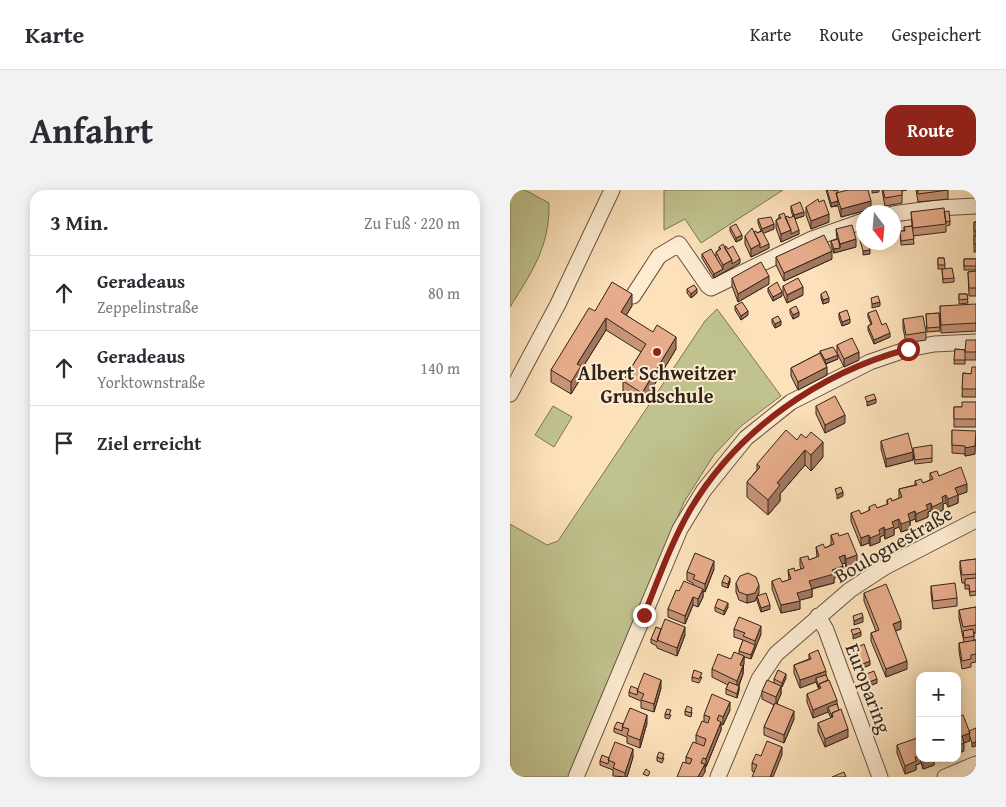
<!DOCTYPE html>
<html lang="de">
<head>
<meta charset="utf-8">
<style>
  :root { --surface:#fff; --page:#f2f2f3; --text:#2b2b33; --muted:#7c7c81; --line:#e1e1e2; --accent:#8f2418 }
  body { margin:0; font-family:"Gentium Book Plus",serif; background:var(--page); color:var(--text) }
  .controls { position:absolute; right:15px; bottom:15px; display:grid; overflow:hidden; border-radius:10px; box-shadow:0 2px 12px #0003 }
  .controls button { width:45px; height:45px; display:grid; place-items:center; padding:0; border:0; border-bottom:1px solid var(--line); background:var(--surface); color:var(--text); font:25px sans-serif }
  .compass { position:absolute; left:346px; top:15px; width:45px; height:45px; border-radius:50%; background:var(--surface); box-shadow:0 2px 12px #0003; rotate:164deg }
  .stop { position:absolute; width:15px; height:15px; margin:-11px; border:4px solid #8f2418; border-radius:50%; background:#fff }
  .stop.end { background:#8f2418; border-color:#fff; box-shadow:0 1px 5px #0008 }
  .list { margin:0; padding:0; list-style:none }
  h2 { display:flex; justify-content:space-between; align-items:center; height:65px; margin:0; padding:0 20px; font-size:21px }
  h2 small { font-size:16px; font-weight:400; color:var(--muted) }
  .list li { display:grid; grid-template-columns:32px 1fr auto; gap:15px; align-items:center; box-sizing:border-box; height:75px; padding:0 20px; border-top:1px solid var(--line) }
  .list b { display:block; font-size:19px; white-space:nowrap }
  .list p { margin:0; font-size:16px; white-space:nowrap; color:var(--muted) }
  .list em { font-size:16px; font-style:normal; color:var(--muted) }
  .icon { flex:none; width:28px; height:28px; fill:none; stroke:currentColor; stroke-width:2; stroke-linecap:round; stroke-linejoin:round }
  .map { position:relative; flex:none; width:466px; height:587px; overflow:hidden; border-radius:15px }
  header { display:flex; align-items:center; gap:30px; box-sizing:border-box; height:70px; padding:0 25px; background:var(--surface); border-bottom:1px solid var(--line) }
  header strong { font-size:24px }
  nav { display:flex; gap:28px; margin-inline-start:auto; font-size:18px }
  .intro { display:flex; align-items:center; justify-content:space-between; box-sizing:border-box; height:120px; padding:0 30px }
  h1 { margin:0; font-size:35px }
  .button { padding:12px 22px; border-radius:15px; background:var(--accent); color:#fff; font-size:18px; font-weight:700 }
  main { display:flex; gap:30px; padding:0 30px }
  aside { flex:1; background:var(--surface); border-radius:15px; box-shadow:0 2px 12px #0003 }
  .map>svg:first-child { display:block }
</style>
</head>
<body>
<header>
<strong>Karte</strong>
<nav><a>Karte</a><a>Route</a><a>Gespeichert</a></nav>
</header>
<div class="intro"><h1>Anfahrt</h1><a class="button">Route</a></div>
<main>
<aside>
<h2>3 Min.<small>Zu Fuß · 220 m</small></h2>
<ul class="list">
<li><svg class="icon" aria-label="ahead" viewBox="0 0 24 24"><path d="M12 20V5M6 11l6-6 6 6"/></svg><div><b>Geradeaus</b><p>Zeppelinstraße</p></div><em>80 m</em></li>
<li><svg class="icon" aria-label="ahead" viewBox="0 0 24 24"><path d="M12 20V5M6 11l6-6 6 6"/></svg><div><b>Geradeaus</b><p>Yorktownstraße</p></div><em>140 m</em></li>
<li><svg class="icon" aria-label="arrive" viewBox="0 0 24 24"><path d="M6 21V4h12l-3 4 3 4H6"/></svg><div><b>Ziel erreicht</b></div></li>
</ul>
</aside>
<div class="map">
<svg width="466" height="587" viewBox="0 0 466 587">
  <rect width="100%" height="100%" fill="#fce1ba"/>
  <filter id="stains"><feTurbulence type="fractalNoise" baseFrequency=".004" numOctaves="4"/><feColorMatrix values="0 0 0 0 .2 0 0 0 0 .09 0 0 0 0 .02 0 0 0 .5 -.17"/></filter>
  <radialGradient id="worn" r=".72"><stop offset=".6" stop-color="#630" stop-opacity="0"/><stop offset="1" stop-color="#630" stop-opacity=".3"/></radialGradient>
  <!-- green -->
  <path fill="#c0c38f" stroke="#7a7454" d="M 0,0 L 15,0 L 39,13 C 40,56 22,82 0,117 Z
    M 154,0 L 273,0 L 191,53 L 175,29 L 154,40 Z
    M 207,119 L 271,206 L 231,236 L 204,265 L 174,312 L 58,587 L 0,587 L 0,334 L 37,355 L 48,351 L 195,131 Z
    M 43,216 L 62,227 L 44,257 L 25,245 Z"/>
  <g fill="none" stroke-linecap="round" stroke-linejoin="round">
    <defs>
      <path id="minor" d="M 383,24 L 427,18 L 466,16
        M 123,106 L 149,66 L 169,54 L 198,96 L 201,98 L 302,49 L 353,31
        M 0,204 L 48,114 L 102,0
        M 308,426 L 316,440 L 370,587
        M 66,587 L 170,339 L 194,300 L 236,248 L 281,212 L 360,172 L 398,159 L 424,154 L 466,152
        M 208,587 L 249,489 L 266,464 L 340,400 L 375,377 L 466,330
        M 435,587 L 466,574"/>
    </defs>
    <!-- minor casing -->
    <use href="#minor" stroke="#655341" stroke-width="17"/>
    <!-- minor -->
    <use href="#minor" stroke="#fdecd2" stroke-width="15"/>
  </g>
  <!-- wall -->
  <path fill="#c79478" stroke="#332419" d="M 316,0 L 323,0 L 324,1 L 361,19 L 331,27 L 328,16 L 321,17 Z
    M 372,0 L 397,0 L 392,1 L 392,13 L 375,16 Z
    M 406,0 L 438,0 L 438,9 L 408,12 Z
    M 461,0 L 466,0 L 466,2 L 461,2 Z
    M 281,16 L 294,26 L 285,29 L 289,44 L 271,52 L 266,38 L 266,30 L 269,28 L 269,25 L 279,28 L 283,27 L 281,20 Z
    M 296,17 L 319,32 L 301,39 L 296,25 Z
    M 401,22 L 434,22 L 440,31 L 440,35 L 436,36 L 436,42 L 403,46 L 404,54 L 391,55 L 390,41 L 394,41 L 394,37 L 402,36 Z
    M 248,29 L 264,39 L 253,43 L 259,58 L 241,67 L 235,54 L 235,46 L 244,42 L 247,43 L 251,41 L 248,33 Z
    M 464,32 L 466,32 L 466,62 L 464,62 Z
    M 220,37 L 232,49 L 226,52 L 220,41 Z
    M 326,39 L 346,57 L 324,63 L 321,55 L 321,51 L 327,50 Z
    M 209,57 L 218,59 L 230,73 L 204,88 L 192,68 L 192,64 L 206,66 L 206,62 L 209,60 Z
    M 266,67 L 322,69 L 274,91 L 266,75 Z
    M 428,68 L 434,68 L 435,78 L 444,88 L 444,92 L 433,93 L 432,79 L 428,79 Z
    M 454,69 L 466,69 L 466,80 L 454,80 Z
    M 466,81 L 466,106 L 459,106 L 458,82 Z
    M 222,88 L 259,94 L 228,112 L 222,96 Z
    M 273,96 L 293,105 L 277,113 L 273,104 Z
    M 258,98 L 272,106 L 263,111 L 258,102 Z
    M 177,99 L 187,103 L 181,108 L 177,103 Z
    M 311,104 L 319,112 L 313,114 L 311,108 Z
    M 449,104 L 457,104 L 458,113 L 449,114 Z
    M 122,116 L 116,125 L 166,159 L 132,215 L 113,203 L 113,191 L 131,162 L 96,140 L 71,180 L 71,188 L 61,204 L 41,192 L 41,180 L 85,121 Z
    M 225,116 L 238,125 L 231,130 L 225,120 Z
    M 430,116 L 466,120 L 466,141 L 431,143 Z
    M 280,119 L 289,126 L 283,129 L 280,123 Z
    M 329,123 L 340,133 L 332,136 L 329,128 Z
    M 358,123 L 372,135 L 380,147 L 364,154 L 358,140 L 358,136 L 361,134 L 358,127 Z
    M 429,123 L 430,141 L 417,142 L 416,124 Z
    M 262,129 L 271,135 L 265,138 L 262,133 Z
    M 393,129 L 416,142 L 416,150 L 396,153 L 393,138 Z
    M 466,150 L 466,170 L 455,170 L 455,174 L 444,174 L 445,159 L 455,160 Z
    M 327,155 L 349,170 L 334,177 L 327,163 Z
    M 310,161 L 328,169 L 316,174 L 317,185 L 288,200 L 281,186 L 281,178 L 310,163 Z
    M 466,177 L 466,207 L 452,207 L 453,183 L 461,184 Z
    M 466,212 L 466,237 L 444,237 L 444,217 L 452,217 Z
    M 306,216 L 335,233 L 315,243 L 306,224 Z
    M 442,240 L 465,264 L 455,266 L 455,264 L 442,263 Z
    M 287,250 L 313,267 L 301,281 L 295,275 L 270,304 L 270,311 L 258,325 L 237,307 L 237,292 L 247,280 L 247,274 Z
    M 371,251 L 403,260 L 422,268 L 422,272 L 405,274 L 403,264 L 403,270 L 376,277 L 371,259 Z
    M 420,283 L 429,286 L 457,302 L 448,305 L 448,313 L 438,317 L 436,313 L 433,314 L 433,320 L 422,325 L 421,321 L 418,322 L 418,327 L 406,332 L 405,329 L 400,331 L 400,339 L 391,342 L 389,337 L 384,339 L 384,345 L 375,349 L 374,345 L 370,347 L 370,352 L 360,356 L 359,353 L 351,356 L 341,331 L 341,323 L 351,324 L 359,321 L 359,317 L 367,318 L 377,315 L 377,310 L 382,311 L 389,308 L 389,299 L 405,295 L 405,291 L 413,293 L 420,290 Z
    M 321,345 L 329,346 L 347,373 L 336,377 L 335,373 L 332,374 L 333,385 L 324,388 L 324,393 L 302,399 L 302,407 L 289,410 L 290,419 L 271,423 L 262,399 L 262,391 L 272,392 L 279,390 L 278,380 L 285,381 L 291,379 L 290,376 L 290,368 L 299,370 L 307,367 L 306,357 L 315,358 L 321,355 Z
    M 466,369 L 466,405 L 460,406 L 459,399 L 455,399 L 455,393 L 452,393 L 450,379 L 450,371 Z
    M 204,379 L 195,402 L 193,401 L 193,407 L 188,417 L 183,415 L 175,434 L 158,427 L 158,419 L 169,401 L 183,395 L 183,393 L 177,390 L 177,382 Z
    M 212,392 L 220,392 L 218,398 L 212,396 Z
    M 226,393 L 249,403 L 247,406 L 260,419 L 251,422 L 247,411 L 247,407 L 245,411 L 237,413 L 229,410 L 226,402 Z
    M 421,396 L 447,408 L 447,416 L 423,419 L 421,404 Z
    M 354,403 L 391,439 L 385,441 L 397,479 L 376,487 L 361,451 L 361,443 L 366,441 L 354,411 Z
    M 205,417 L 218,417 L 214,425 L 205,421 Z
    M 466,417 L 466,443 L 464,443 L 464,450 L 466,450 L 466,472 L 461,473 L 461,477 L 452,479 L 449,461 L 449,453 L 454,452 L 449,428 L 449,420 Z
    M 151,439 L 175,445 L 167,466 L 147,458 L 147,456 L 141,453 L 141,449 Z
    M 224,439 L 251,444 L 241,469 L 234,467 L 233,484 L 229,496 L 229,500 L 227,508 L 216,504 L 216,499 L 218,495 L 202,487 L 202,479 L 221,469 L 229,464 L 229,461 L 233,450 L 224,447 Z
    M 344,459 L 360,475 L 350,479 L 344,463 Z
    M 299,464 L 316,485 L 327,514 L 338,547 L 315,557 L 308,541 L 308,533 L 321,528 L 318,522 L 303,528 L 297,512 L 297,504 L 309,500 L 306,492 L 290,498 L 284,483 L 284,475 L 299,469 Z
    M 354,485 L 367,493 L 356,497 L 354,489 Z
    M 182,487 L 192,487 L 189,493 L 182,491 Z
    M 276,488 L 272,497 L 271,496 L 271,504 L 267,513 L 284,529 L 274,553 L 254,545 L 254,537 L 264,515 L 252,509 L 252,501 L 264,493 L 264,489 Z
    M 151,498 L 144,522 L 131,518 L 131,511 L 119,506 L 119,502 L 128,499 Z
    M 220,520 L 213,535 L 211,534 L 211,540 L 196,577 L 195,577 L 195,582 L 176,573 L 176,567 L 186,553 L 186,545 L 194,531 L 194,525 Z
    M 175,521 L 182,522 L 181,527 L 175,525 Z
    M 155,524 L 161,525 L 159,529 L 155,528 Z
    M 137,533 L 130,558 L 117,553 L 117,547 L 104,542 L 104,538 L 113,534 Z
    M 387,555 L 410,568 L 424,568 L 424,575 L 413,579 L 411,573 L 406,575 L 406,580 L 395,584 L 387,563 Z
    M 272,565 L 244,582 L 242,581 L 242,573 L 251,566 Z
    M 123,567 L 117,587 L 103,586 L 103,580 L 90,575 L 90,571 L 99,568 Z
    M 147,567 L 154,568 L 152,573 L 147,571 Z"/>
  <!-- shaded-wall -->
  <path fill="#a27861" stroke="#332419" d="M 362,0 L 369,0 L 369,2 L 362,3 Z
    M 328,11 L 328,15 L 321,17 L 321,13 Z
    M 361,11 L 361,19 L 331,27 L 331,19 Z
    M 294,22 L 294,26 L 284,29 L 284,25 Z
    M 319,24 L 319,32 L 301,39 L 301,31 Z
    M 264,34 L 264,39 L 252,44 L 252,39 Z
    M 388,38 L 388,46 L 384,47 L 384,39 Z
    M 281,40 L 289,40 L 289,44 L 271,52 L 271,44 Z
    M 232,45 L 232,49 L 226,52 L 226,48 Z
    M 346,49 L 346,57 L 324,63 L 324,59 L 330,58 L 330,54 Z
    M 250,54 L 259,54 L 259,58 L 241,67 L 241,59 Z
    M 360,60 L 360,64 L 353,65 L 353,61 Z
    M 322,61 L 322,69 L 274,91 L 274,83 Z
    M 230,69 L 230,73 L 204,88 L 204,84 L 213,79 L 213,75 L 222,70 Z
    M 259,86 L 259,94 L 228,112 L 228,104 Z
    M 293,97 L 293,105 L 277,113 L 277,105 Z
    M 187,99 L 187,103 L 181,108 L 181,104 Z
    M 272,102 L 272,106 L 263,111 L 263,107 Z
    M 122,104 L 122,116 L 111,134 L 111,122 Z
    M 319,108 L 319,112 L 313,114 L 313,110 Z
    M 370,112 L 370,116 L 362,118 L 362,114 Z
    M 238,121 L 238,125 L 231,130 L 231,126 Z
    M 289,122 L 289,126 L 283,129 L 283,125 Z
    M 96,128 L 96,140 L 71,180 L 71,188 L 61,204 L 61,192 L 67,174 Z
    M 340,129 L 340,133 L 332,136 L 332,132 Z
    M 271,131 L 271,135 L 265,138 L 265,134 Z
    M 380,143 L 380,147 L 364,154 L 364,150 Z
    M 166,147 L 166,159 L 132,215 L 132,203 Z
    M 349,162 L 349,170 L 334,177 L 334,169 Z
    M 328,165 L 328,169 L 315,174 L 315,170 Z
    M 317,177 L 317,185 L 288,200 L 288,192 Z
    M 366,209 L 366,213 L 357,216 L 357,212 Z
    M 335,225 L 335,233 L 315,243 L 315,235 Z
    M 466,241 L 465,264 L 455,266 L 455,258 Z
    M 313,252 L 313,267 L 301,281 L 301,265 Z
    M 295,260 L 295,275 L 270,304 L 270,311 L 258,325 L 258,310 L 267,293 Z
    M 403,262 L 403,270 L 376,277 L 376,269 Z
    M 457,294 L 457,302 L 448,305 L 448,313 L 438,317 L 438,309 L 445,298 Z
    M 333,302 L 333,306 L 327,309 L 327,305 Z
    M 436,305 L 436,313 L 433,314 L 433,320 L 422,325 L 422,317 L 432,307 Z
    M 421,313 L 421,321 L 418,322 L 418,327 L 406,332 L 406,324 L 416,315 Z
    M 405,321 L 405,329 L 400,331 L 400,339 L 391,342 L 391,334 L 398,324 Z
    M 389,329 L 389,337 L 384,339 L 384,345 L 375,349 L 375,340 L 382,332 Z
    M 374,337 L 374,345 L 370,347 L 370,352 L 360,356 L 360,348 L 369,340 Z
    M 359,345 L 359,353 L 351,356 L 351,348 Z
    M 335,365 L 335,373 L 329,375 L 329,367 Z
    M 347,365 L 347,373 L 336,377 L 336,369 Z
    M 204,371 L 204,379 L 195,402 L 195,394 Z
    M 333,376 L 333,385 L 324,388 L 324,393 L 300,399 L 302,399 L 302,407 L 287,411 L 287,403 L 299,391 Z
    M 220,388 L 220,392 L 218,398 L 218,394 Z
    M 249,395 L 249,403 L 245,411 L 237,413 L 237,405 Z
    M 193,399 L 193,407 L 188,417 L 188,409 Z
    M 183,407 L 183,415 L 175,434 L 175,426 Z
    M 290,411 L 290,419 L 271,423 L 271,415 Z
    M 218,413 L 218,417 L 214,425 L 214,421 Z
    M 260,415 L 260,419 L 251,422 L 251,418 Z
    M 353,427 L 353,432 L 344,435 L 344,431 Z
    M 391,431 L 391,439 L 383,442 L 383,434 Z
    M 251,436 L 251,444 L 241,469 L 241,465 L 245,455 L 245,451 Z
    M 175,437 L 175,445 L 167,466 L 167,458 Z
    M 351,442 L 351,446 L 343,449 L 343,445 Z
    M 234,466 L 234,474 L 230,483 L 230,475 Z
    M 360,471 L 360,475 L 350,479 L 350,475 Z
    M 397,471 L 397,479 L 376,487 L 376,479 Z
    M 233,476 L 233,484 L 227,499 L 227,491 Z
    M 316,481 L 316,489 L 306,488 L 306,492 L 290,498 L 290,490 Z
    M 276,484 L 276,488 L 272,497 L 272,493 Z
    M 367,489 L 367,493 L 356,497 L 356,493 Z
    M 151,490 L 151,498 L 144,522 L 144,514 Z
    M 229,496 L 229,500 L 227,508 L 227,504 Z
    M 271,496 L 271,504 L 266,515 L 266,507 Z
    M 327,510 L 327,518 L 318,517 L 318,522 L 303,528 L 303,520 Z
    M 220,512 L 220,520 L 213,535 L 213,527 Z
    M 284,521 L 284,529 L 274,553 L 274,545 Z
    M 137,525 L 137,533 L 130,558 L 130,550 Z
    M 211,532 L 211,540 L 196,577 L 196,569 Z
    M 338,539 L 338,547 L 315,557 L 315,549 Z
    M 460,543 L 460,551 L 454,553 L 454,561 L 447,564 L 447,556 L 452,546 Z
    M 466,552 L 466,556 L 462,557 L 462,553 Z
    M 272,557 L 272,565 L 263,587 L 260,587 Z
    M 123,559 L 123,567 L 117,587 L 115,587 L 115,583 Z
    M 410,566 L 410,568 L 411,568 L 411,573 L 406,575 L 406,580 L 395,584 L 395,576 L 405,567 Z
    M 421,568 L 424,568 L 424,575 L 413,579 L 413,571 Z
    M 429,568 L 439,568 L 439,569 L 429,572 Z
    M 195,574 L 195,582 L 192,587 L 188,587 Z"/>
  <!-- building -->
  <path fill="#e7ac8b" stroke="#332419" d="M 317,0 L 323,0 L 324,1 L 328,0 L 328,3 L 326,3 L 328,11 L 321,13 Z
    M 338,0 L 358,0 L 361,11 L 331,19 L 326,3 Z
    M 373,0 L 392,0 L 392,5 L 375,8 Z
    M 408,0 L 438,0 L 408,4 Z
    M 308,9 L 309,12 L 314,10 L 319,24 L 301,31 L 296,17 Z
    M 290,12 L 294,22 L 284,25 L 281,16 Z
    M 434,18 L 436,34 L 403,38 L 401,22 Z
    M 439,21 L 440,31 L 436,32 L 434,22 Z
    M 274,23 L 281,40 L 271,44 L 266,30 L 271,28 L 269,25 Z
    M 384,23 L 385,23 L 388,38 L 384,39 Z
    M 278,26 L 279,28 L 284,26 L 289,40 L 281,44 L 281,40 L 275,27 Z
    M 261,27 L 264,34 L 252,39 L 248,29 Z
    M 464,32 L 466,32 L 466,41 L 464,41 Z
    M 226,34 L 232,45 L 226,48 L 220,37 Z
    M 342,35 L 346,49 L 330,54 L 326,39 Z
    M 402,36 L 404,49 L 391,51 L 390,41 L 395,41 L 394,37 Z
    M 242,38 L 250,54 L 241,59 L 235,46 Z
    M 246,41 L 247,43 L 252,41 L 259,54 L 250,58 L 250,54 L 244,42 Z
    M 314,45 L 322,61 L 274,83 L 266,67 Z
    M 464,46 L 466,46 L 466,54 L 464,54 Z
    M 328,49 L 330,58 L 324,59 L 321,51 Z
    M 350,50 L 354,50 L 354,52 L 358,52 L 360,60 L 353,61 Z
    M 213,54 L 222,70 L 213,75 L 206,62 L 211,59 L 209,57 Z
    M 216,56 L 218,59 L 223,56 L 230,69 L 222,74 L 222,70 L 214,57 Z
    M 201,59 L 213,79 L 204,84 L 192,64 Z
    M 428,68 L 434,68 L 435,75 L 428,75 Z
    M 454,69 L 466,69 L 466,76 L 454,76 Z
    M 251,72 L 259,86 L 228,104 L 222,88 Z
    M 442,78 L 444,88 L 433,89 L 432,79 Z
    M 466,81 L 466,98 L 459,98 L 458,82 Z
    M 288,88 L 293,97 L 277,105 L 273,96 Z
    M 102,92 L 122,104 L 111,122 L 143,142 L 147,135 L 166,147 L 132,203 L 113,191 L 136,154 L 96,128 L 67,174 L 71,176 L 61,192 L 41,180 L 79,118 L 85,121 Z
    M 267,92 L 272,102 L 263,107 L 258,98 Z
    M 184,95 L 187,99 L 181,104 L 177,99 Z
    M 316,101 L 319,108 L 313,110 L 311,104 Z
    M 449,104 L 457,104 L 458,109 L 449,110 Z
    M 368,106 L 370,112 L 362,114 L 361,108 Z
    M 232,112 L 238,121 L 231,126 L 225,116 Z
    M 466,114 L 466,133 L 431,135 L 430,116 Z
    M 286,116 L 289,122 L 283,125 L 280,119 Z
    M 337,120 L 340,129 L 332,132 L 329,123 Z
    M 366,120 L 372,135 L 376,133 L 380,143 L 364,150 L 358,136 L 362,134 L 358,123 Z
    M 429,123 L 430,137 L 417,138 L 416,124 Z
    M 268,126 L 271,131 L 265,134 L 262,129 Z
    M 413,126 L 416,142 L 396,145 L 393,129 Z
    M 342,148 L 349,162 L 334,169 L 327,155 Z
    M 456,150 L 466,150 L 466,162 L 455,162 Z
    M 323,157 L 328,165 L 315,170 L 310,161 Z
    M 445,159 L 455,160 L 455,170 L 444,170 Z
    M 310,163 L 317,177 L 288,192 L 281,178 Z
    M 462,177 L 466,177 L 466,199 L 452,199 L 453,183 L 461,184 Z
    M 364,204 L 366,209 L 357,212 L 355,207 Z
    M 325,206 L 335,225 L 315,235 L 306,216 Z
    M 452,212 L 466,212 L 466,229 L 444,229 L 444,217 L 452,217 Z
    M 276,240 L 287,250 L 291,244 L 296,248 L 301,242 L 313,252 L 301,265 L 295,260 L 267,293 L 270,295 L 258,310 L 237,292 L 250,277 L 247,274 Z
    M 442,240 L 466,241 L 465,256 L 455,258 L 455,256 L 442,255 Z
    M 398,243 L 403,262 L 376,269 L 371,251 Z
    M 422,255 L 422,268 L 405,270 L 403,258 Z
    M 451,277 L 457,294 L 445,298 L 448,305 L 438,309 L 436,305 L 432,307 L 433,312 L 422,317 L 421,313 L 416,315 L 418,319 L 406,324 L 405,321 L 398,324 L 400,331 L 391,334 L 389,329 L 382,332 L 384,337 L 375,340 L 374,337 L 369,340 L 370,344 L 360,348 L 359,345 L 351,348 L 341,323 L 349,320 L 351,324 L 360,320 L 359,317 L 365,314 L 367,318 L 378,314 L 377,310 L 381,308 L 382,311 L 392,307 L 389,299 L 407,295 L 405,291 L 411,289 L 413,293 L 423,289 L 420,283 L 427,281 L 429,286 Z
    M 331,297 L 333,302 L 327,305 L 325,299 Z
    M 328,343 L 329,346 L 338,343 L 347,365 L 336,369 L 335,365 L 329,367 L 333,376 L 322,380 L 324,384 L 299,391 L 302,399 L 287,403 L 290,411 L 271,415 L 262,391 L 270,388 L 272,392 L 281,389 L 278,380 L 284,378 L 285,381 L 294,378 L 290,368 L 298,366 L 299,370 L 309,366 L 306,357 L 313,354 L 315,358 L 324,354 L 321,345 Z
    M 185,363 L 204,371 L 195,394 L 183,389 L 185,385 L 177,382 Z
    M 466,369 L 466,384 L 452,385 L 450,371 Z
    M 238,383 L 246,387 L 249,395 L 245,403 L 237,405 L 229,402 L 226,393 L 230,386 Z
    M 215,385 L 220,388 L 218,394 L 212,392 Z
    M 466,388 L 466,401 L 460,402 L 459,395 L 455,395 L 455,389 Z
    M 174,391 L 193,399 L 188,409 L 183,407 L 175,426 L 158,419 L 166,400 L 169,401 Z
    M 445,393 L 447,408 L 423,411 L 421,396 Z
    M 376,394 L 391,431 L 383,434 L 397,471 L 376,479 L 361,443 L 369,440 L 354,403 Z
    M 256,403 L 260,415 L 251,418 L 247,406 Z
    M 208,409 L 218,413 L 214,421 L 205,417 Z
    M 466,417 L 466,435 L 453,437 L 449,420 Z
    M 352,423 L 353,427 L 344,431 L 343,426 Z
    M 229,427 L 251,436 L 245,451 L 233,446 L 235,443 L 224,439 Z
    M 155,429 L 175,437 L 167,458 L 147,450 Z
    M 146,437 L 151,439 L 147,452 L 141,449 Z
    M 349,438 L 351,442 L 343,445 L 341,440 Z
    M 463,439 L 464,446 L 454,448 L 453,441 Z
    M 233,450 L 245,455 L 241,465 L 229,461 Z
    M 466,450 L 466,464 L 461,465 L 461,469 L 452,471 L 449,453 Z
    M 354,454 L 360,471 L 350,475 L 344,459 Z
    M 308,460 L 316,481 L 290,490 L 284,475 L 301,469 L 299,464 Z
    M 224,462 L 234,466 L 230,475 L 233,476 L 227,491 L 202,479 L 208,464 L 221,469 Z
    M 184,480 L 192,483 L 189,489 L 182,487 Z
    M 268,480 L 276,484 L 272,493 L 264,489 Z
    M 364,481 L 367,489 L 356,493 L 354,485 Z
    M 134,483 L 151,490 L 144,514 L 131,510 L 134,504 L 127,501 Z
    M 316,485 L 318,490 L 309,494 L 309,498 L 306,488 Z
    M 257,490 L 271,496 L 266,507 L 252,501 Z
    M 319,490 L 327,510 L 303,520 L 297,504 L 311,498 L 309,494 Z
    M 219,492 L 229,496 L 227,504 L 216,499 Z
    M 121,496 L 128,499 L 127,505 L 119,502 Z
    M 202,504 L 220,512 L 213,527 L 209,525 L 207,530 L 211,532 L 196,569 L 193,568 L 191,573 L 195,574 L 188,587 L 167,587 L 173,572 L 180,574 L 182,569 L 176,567 L 183,552 L 194,556 L 196,549 L 186,545 L 192,531 L 198,533 L 200,527 L 194,525 Z
    M 265,513 L 284,521 L 274,545 L 254,537 Z
    M 327,514 L 329,520 L 322,523 L 322,527 L 318,517 Z
    M 177,516 L 182,518 L 181,523 L 175,521 Z
    M 120,518 L 137,525 L 130,550 L 117,545 L 119,539 L 112,537 Z
    M 157,519 L 161,520 L 159,525 L 155,524 Z
    M 331,519 L 338,539 L 315,549 L 308,533 L 323,527 L 322,523 Z
    M 453,525 L 460,543 L 452,546 L 454,553 L 447,556 L 447,527 Z
    M 107,532 L 113,534 L 112,541 L 104,538 Z
    M 466,538 L 466,552 L 462,553 L 460,547 L 459,541 Z
    M 410,547 L 410,566 L 405,567 L 406,571 L 395,576 L 387,555 Z
    M 257,551 L 272,557 L 260,587 L 242,587 L 247,575 L 242,573 L 246,564 L 251,566 Z
    M 105,552 L 123,559 L 115,583 L 103,578 L 105,573 L 98,570 Z
    M 149,562 L 154,564 L 152,569 L 147,567 Z
    M 92,565 L 99,568 L 98,574 L 90,571 Z
    M 412,568 L 421,568 L 413,571 Z
    M 136,579 L 140,582 L 138,586 L 133,584 Z
    M 334,582 L 336,587 L 322,587 Z"/>
  <g fill="none" stroke-linecap="round" stroke-linejoin="round">
    <!-- route -->
    <path stroke="#8f2418" stroke-width="6" d="M 134,425 C 148,390 161,353 180,320 C 227,240 309,183 398,159"/>
  </g>
  <!-- markers -->
  <circle fill="#8f2418" stroke="#fdecd2" stroke-width="2" cx="147" cy="162" r="5"/>
  <g text-anchor="middle" dominant-baseline="central" stroke-width="4" stroke-linejoin="round" paint-order="stroke">
    <!-- poi labels -->
    <g font-size="20" font-weight="bold" fill="#332419" stroke="#fdecd2">
      <text x="147" y="182">Albert Schweitzer<tspan x="147" dy="23">Grundschule</tspan></text>
    </g>
    <!-- street labels -->
    <g font-size="20" fill="#332419" stroke="#fdecd2">
      <text transform="translate(383 354) rotate(-30)">Boulognestraße</text>
      <text transform="translate(359 498) rotate(69)">Europaring</text>
    </g>
  </g>
  <rect width="100%" height="100%" filter="url(#stains)"/>
  <rect width="100%" height="100%" fill="url(#worn)"/>
</svg>
<div class="controls">
<button>+</button>
<button>−</button>
</div>
<svg class="compass" viewBox="-18 -18 36 36"><path d="M0-13l5 13h-10z" fill="#e53935"/><path d="M0 13l5-13h-10z" fill="#7c7c81"/></svg>
<div class="stop" style="left:398px;top:159px"></div>
<div class="stop end" style="left:134px;top:425px"></div>
</div>
</main>
</body>
</html>
